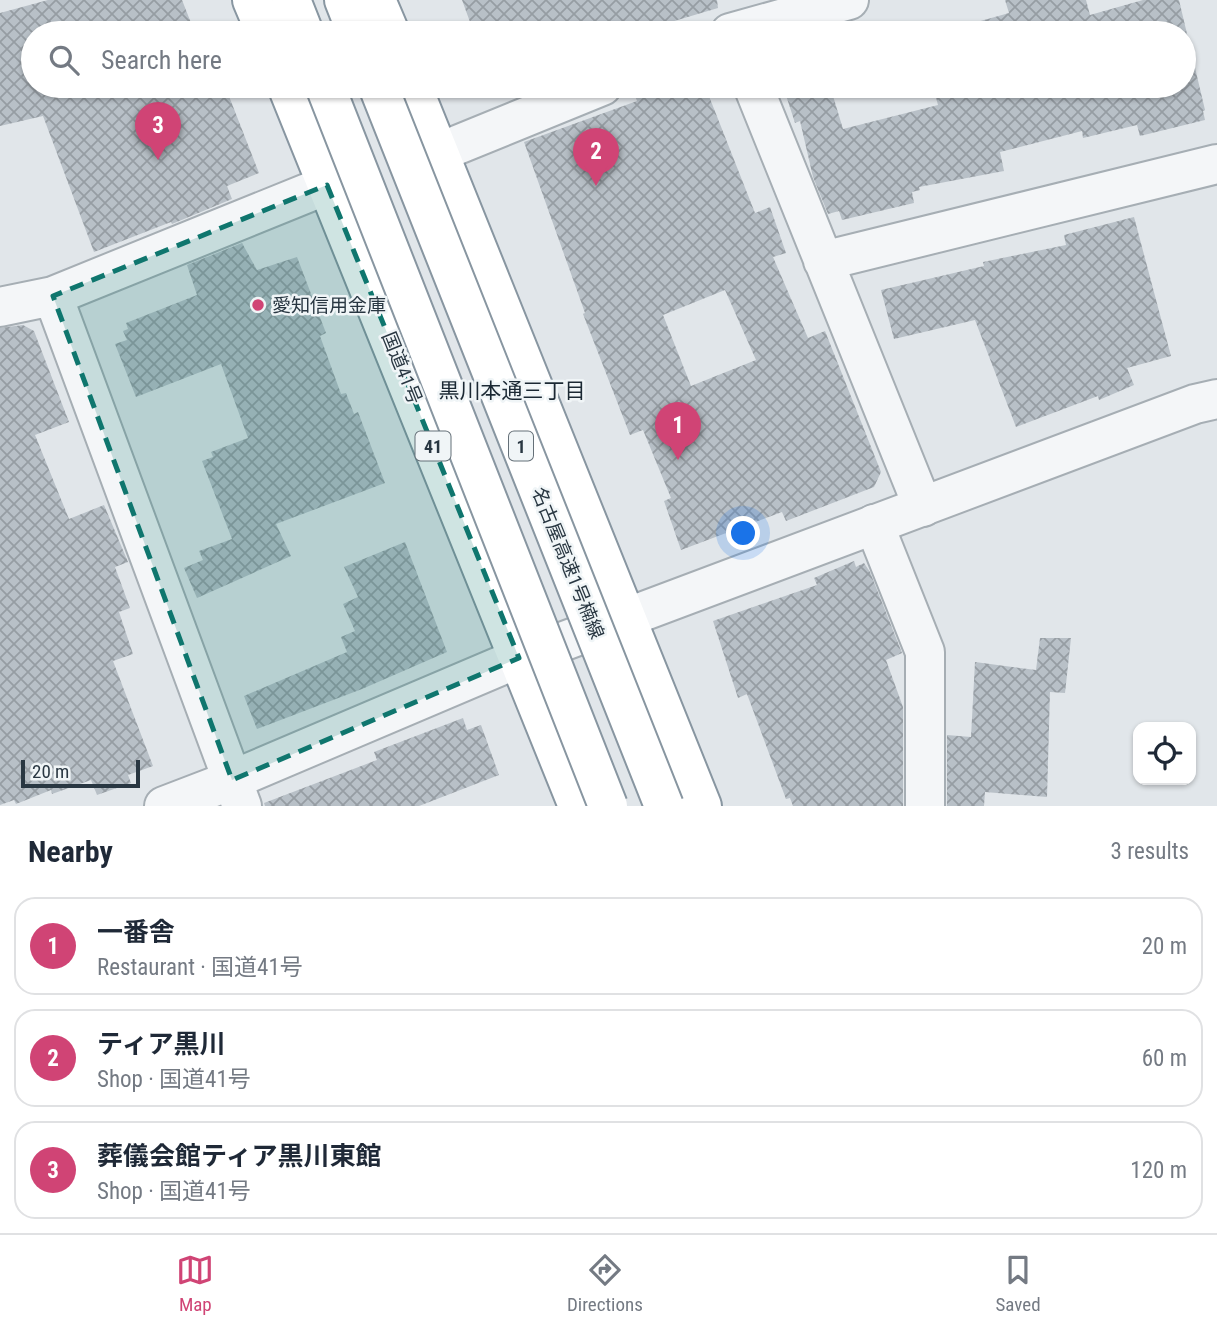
<!DOCTYPE html>
<html lang="en">
<head>
<meta charset="utf-8">
<style>
  :root { --surface:#fff; --page:#f6f6f7; --text:#1f2937; --muted:#747a83; --line:#e0e1e3; --accent:#d04475 }
  body { margin:0; font-family:"Roboto Condensed","Noto Sans JP",sans-serif; background:var(--page); color:var(--text) }
  .controls { position:absolute; right:21px; bottom:21px; display:grid; overflow:hidden; border-radius:14px; box-shadow:0 2px 5px #0004 }
  .controls button { width:63px; height:63px; display:grid; place-items:center; padding:0; border:0; border-bottom:2px solid var(--line); background:var(--surface); color:var(--text); font:35px sans-serif }
  .scale { position:absolute; left:21px; bottom:18px; width:119px; box-sizing:border-box; padding-left:7px; border:4px solid #293742; border-top:0; font-size:19px; line-height:24px; white-space:nowrap; color:#293742; -webkit-text-stroke:5px #f0f5f7; paint-order:stroke }
  .you { position:absolute; left:744px; top:534px; width:24px; height:24px; margin:-18px; border:5px solid #fff; border-radius:50%; background:#1a73e8; box-shadow:0 0 0 10px #1a73e833 }
  .badge { display:grid; place-items:center; width:46px; height:46px; border-radius:50%; background:var(--accent); color:#fff; font-size:23px; font-weight:700 }
  .pin { position:absolute; translate:-50% -58px; filter:drop-shadow(0 2px 4px #0008) }
  .pin::after { content:''; position:absolute; top:37px; width:24px; height:21px; background:inherit; clip-path:polygon(0 0,100% 0,50% 100%) }
  .list { margin:0; padding:0; list-style:none }
  h2 { display:flex; justify-content:space-between; align-items:center; height:91px; margin:0; padding:0 28px; font-size:30px }
  h2 small { font-size:23px; font-weight:400; color:var(--muted) }
  .list li { display:grid; grid-template-columns:46px 1fr auto; gap:21px; align-items:center; box-sizing:border-box; height:98px; margin:0 14px 14px; padding:0 14px; border:2px solid var(--line); border-radius:21px }
  .list b { display:block; font-size:26px; white-space:nowrap }
  .list p { margin:0; font-size:23px; white-space:nowrap; color:var(--muted) }
  .list em { font-size:23px; font-style:normal; color:var(--muted) }
  .icon { flex:none; width:38px; height:38px; fill:none; stroke:currentColor; stroke-width:2; stroke-linecap:round; stroke-linejoin:round }
  .map { position:relative; flex:none; width:1217px; height:806px; overflow:hidden }
  .search { position:absolute; background:var(--surface); box-shadow:0 2px 5px #0004; left:21px; right:21px; top:21px; height:77px; display:flex; align-items:center; gap:18px; box-sizing:border-box; padding:0 24px; border-radius:38px; color:var(--muted); font-size:26px }
  .sheet { height:427px; background:var(--surface) }
  nav { display:flex; justify-content:space-around; align-items:center; box-sizing:border-box; height:98px; border-top:2px solid var(--line); background:var(--surface); font-size:19px; color:var(--muted) }
  nav a { display:grid; justify-items:center; gap:4px }
  nav .on { color:var(--accent) }
  .map>svg:first-child { display:block }
</style>
</head>
<body>
<div class="map">
<svg width="1217" height="806" viewBox="0 0 1217 806">
  <defs>
    <pattern id="building-cross-hatch" width="8" height="8" patternUnits="userSpaceOnUse" patternTransform="scale(1.75)"><rect width="8" height="8" fill="#b8c0c7"/><path d="M0 0l8 8M0 8l8-8" fill="none" stroke="#969da3"/></pattern>
  </defs>
  <rect width="100%" height="100%" fill="#e1e6ea"/>
  <!-- building -->
  <path fill="url(#building-cross-hatch)" fill-rule="evenodd" d="M 48,0 L 182,0 L 195,33 L 33,33 L 33,86 L 225,86 L 259,173 L 227,186 L 232,199 L 172,224 L 171,222 L 94,252 L 43,116 L 0,126 L 0,13 Z
    M 462,0 L 717,0 L 718,8 L 634,33 L 474,33 Z
    M 1005,0 L 1086,0 L 1090,15 L 1143,0 L 1179,0 L 1205,110 L 1203,111 L 1205,120 L 1140,136 L 1137,125 L 1083,138 L 1082,131 L 1000,152 L 1004,171 L 919,187 L 920,190 L 912,192 L 914,203 L 842,220 L 839,211 L 828,214 L 813,177 L 800,121 L 795,123 L 783,86 L 830,86 L 843,129 L 938,105 L 933,86 L 1184,86 L 1184,33 L 938,33 L 1009,13 Z
    M 661,86 L 705,86 L 755,213 L 770,207 L 786,253 L 773,257 L 808,338 L 825,331 L 881,472 L 874,487 L 786,521 L 782,512 L 681,550 L 664,501 L 671,498 L 643,430 L 630,435 L 583,314 L 585,313 L 524,142 L 637,101 L 635,96 ZM 725,290 L 756,360 L 691,386 L 663,315 Z
    M 1134,217 L 1171,356 L 1127,368 L 1134,385 L 1099,400 L 1098,396 L 1016,427 L 975,320 L 894,339 L 881,290 L 984,266 L 983,262 L 1066,245 L 1064,235 Z
    M 242,243 L 257,270 L 297,257 L 326,333 L 320,336 L 341,394 L 346,393 L 354,414 L 358,412 L 385,483 L 276,524 L 291,556 L 197,598 L 184,568 L 203,560 L 199,551 L 232,539 L 202,461 L 213,457 L 211,452 L 248,438 L 221,364 L 136,397 L 115,344 L 127,340 L 123,331 L 128,329 L 126,323 L 197,295 L 187,265 Z
    M 23,325 L 34,331 L 69,422 L 35,435 L 69,519 L 104,505 L 128,562 L 115,567 L 130,608 L 119,612 L 133,654 L 113,661 L 153,766 L 128,775 L 131,783 L 97,795 L 91,780 L 52,794 L 51,790 L 16,804 L 14,800 L 0,805 L 0,328 Z
    M 405,542 L 447,652 L 362,689 L 257,729 L 244,696 L 347,652 L 341,637 L 355,631 L 343,604 L 358,597 L 344,567 Z
    M 854,561 L 856,567 L 864,563 L 870,572 L 902,653 L 886,660 L 903,707 L 903,806 L 793,806 L 790,798 L 786,799 L 747,694 L 738,698 L 713,621 L 817,585 L 814,578 Z
    M 1040,638 L 1071,638 L 1065,693 L 1050,692 L 1047,797 L 985,792 L 984,806 L 947,806 L 947,735 L 971,737 L 975,662 L 1036,670 Z
    M 463,718 L 467,730 L 481,725 L 499,775 L 419,806 L 265,806 L 264,803 L 377,760 L 374,752 Z"/>
  <g fill="none" stroke-linecap="round" stroke-linejoin="round">
    <defs>
      <path id="minor" d="M 730,33 L 849,0
        M 753,86 L 923,507
        M 440,152 L 602,86
        M 823,261 L 1217,164
        M 53,296 L 242,806
        M 0,307 L 53,296 L 327,185
        M 874,524 L 925,652 L 925,806"/>
      <path id="tertiary" d="M 164,806 L 232,780 L 519,658 L 1195,404 L 1217,399"/>
      <path id="trunk" d="M 252,0 L 266,33
        M 376,0 L 390,33
        M 287,86 L 578,806
        M 412,86 L 702,806"/>
      <path id="motorway" d="M 291,0 L 304,33
        M 344,0 L 357,33"/>
    </defs>
    <!-- minor casing -->
    <use href="#minor" stroke="#a6aeb4" stroke-width="42"/>
    <!-- tertiary casing -->
    <use href="#tertiary" stroke="#a6aeb4" stroke-width="42"/>
    <!-- trunk casing -->
    <use href="#trunk" stroke="#8896a1" stroke-width="42"/>
    <!-- motorway casing -->
    <use href="#motorway" stroke="#8896a1" stroke-width="42"/>
    <!-- minor -->
    <use href="#minor" stroke="#f4f6f8" stroke-width="38"/>
    <!-- tertiary -->
    <use href="#tertiary" stroke="#f4f6f8" stroke-width="38"/>
    <!-- trunk -->
    <use href="#trunk" stroke="#fff" stroke-width="38"/>
    <!-- motorway -->
    <use href="#motorway" stroke="#fff" stroke-width="38"/>
    <defs>
      <path id="motorway-bridge" d="M 325,86 L 608,806
        M 378,86 L 664,806"/>
    </defs>
    <!-- motorway-bridge casing -->
    <use href="#motorway-bridge" stroke="#8896a1" stroke-width="42" stroke-linecap="butt"/>
    <!-- motorway-bridge -->
    <use href="#motorway-bridge" stroke="#fff" stroke-width="38"/>
  </g>
  <!-- marked area -->
  <path fill="#0f766e" fill-opacity="0.2" stroke="#0f766e" stroke-width="5" stroke-dasharray="14 9" stroke-linejoin="round" d="M 327,185 L 519,658 L 232,780 L 53,296 Z"/>
  <!-- markers -->
  <circle fill="#d04475" stroke="#f0f5f7" stroke-width="2.5" cx="258" cy="305" r="7"/>
  <g text-anchor="middle" dominant-baseline="central" stroke-width="5" stroke-linejoin="round" paint-order="stroke">
    <!-- shield labels -->
    <g fill="#f0f5f7" stroke="#657078" stroke-width="2">
      <rect x="415.5" y="431.5" width="35" height="29" rx="5"/>
      <rect x="509" y="431.5" width="24" height="29" rx="5"/>
    </g>
    <g font-size="18" font-weight="bold" fill="#293742">
      <text x="433" y="446">41</text>
      <text x="521" y="446">1</text>
    </g>
    <!-- poi labels -->
    <g font-size="19" fill="#293742" stroke="#f0f5f7" text-anchor="start">
      <text x="272" y="305">愛知信用金庫</text>
    </g>
    <!-- street labels -->
    <g font-size="19" fill="#293742" stroke="#f0f5f7">
      <text transform="translate(402 368) rotate(68)">国道41号</text>
      <text transform="translate(568 563) rotate(68)">名古屋高速1号楠線</text>
    </g>
    <!-- neighbourhood labels -->
    <g font-size="21" fill="#1b2833" stroke="#f0f5f7">
      <text x="512" y="391">黒川本通三丁目</text>
    </g>
  </g>
</svg>
<div class="controls">
<button><svg class="icon" aria-label="locate" viewBox="0 0 24 24"><circle cx="12" cy="12" r="6"/><path d="M12 2v4M12 18v4M2 12h4M18 12h4"/></svg></button>
</div>
<div class="scale">20 m</div>
<div class="you"></div>
<div class="pin badge" style="left:678px;top:460px">1</div>
<div class="pin badge" style="left:596px;top:186px">2</div>
<div class="pin badge" style="left:158px;top:160px">3</div>
<div class="search"><svg class="icon" aria-label="search" viewBox="0 0 24 24"><circle cx="10" cy="10" r="6"/><path d="M15 15l6 6"/></svg>Search here</div>
</div>
<section class="sheet">
<h2>Nearby<small>3 results</small></h2>
<ul class="list">
<li><span class="badge">1</span><div><b>一番舎</b><p>Restaurant · 国道41号</p></div><em>20 m</em></li>
<li><span class="badge">2</span><div><b>ティア黒川</b><p>Shop · 国道41号</p></div><em>60 m</em></li>
<li><span class="badge">3</span><div><b>葬儀会館ティア黒川東館</b><p>Shop · 国道41号</p></div><em>120 m</em></li>
</ul>
</section>
<nav>
<a class="on"><svg class="icon" aria-label="map" viewBox="0 0 24 24"><path d="M3 6l6-2 6 2 6-2v14l-6 2-6-2-6 2zM9 4v14M15 6v14"/></svg>Map</a>
<a><svg class="icon" aria-label="directions" viewBox="0 0 24 24"><path d="M12 3l9 9-9 9-9-9zM9 14v-3h6M13 9l2 2-2 2"/></svg>Directions</a>
<a><svg class="icon" aria-label="saved" viewBox="0 0 24 24"><path d="M7 4h10v16l-5-4-5 4z"/></svg>Saved</a>
</nav>
</body>
</html>
